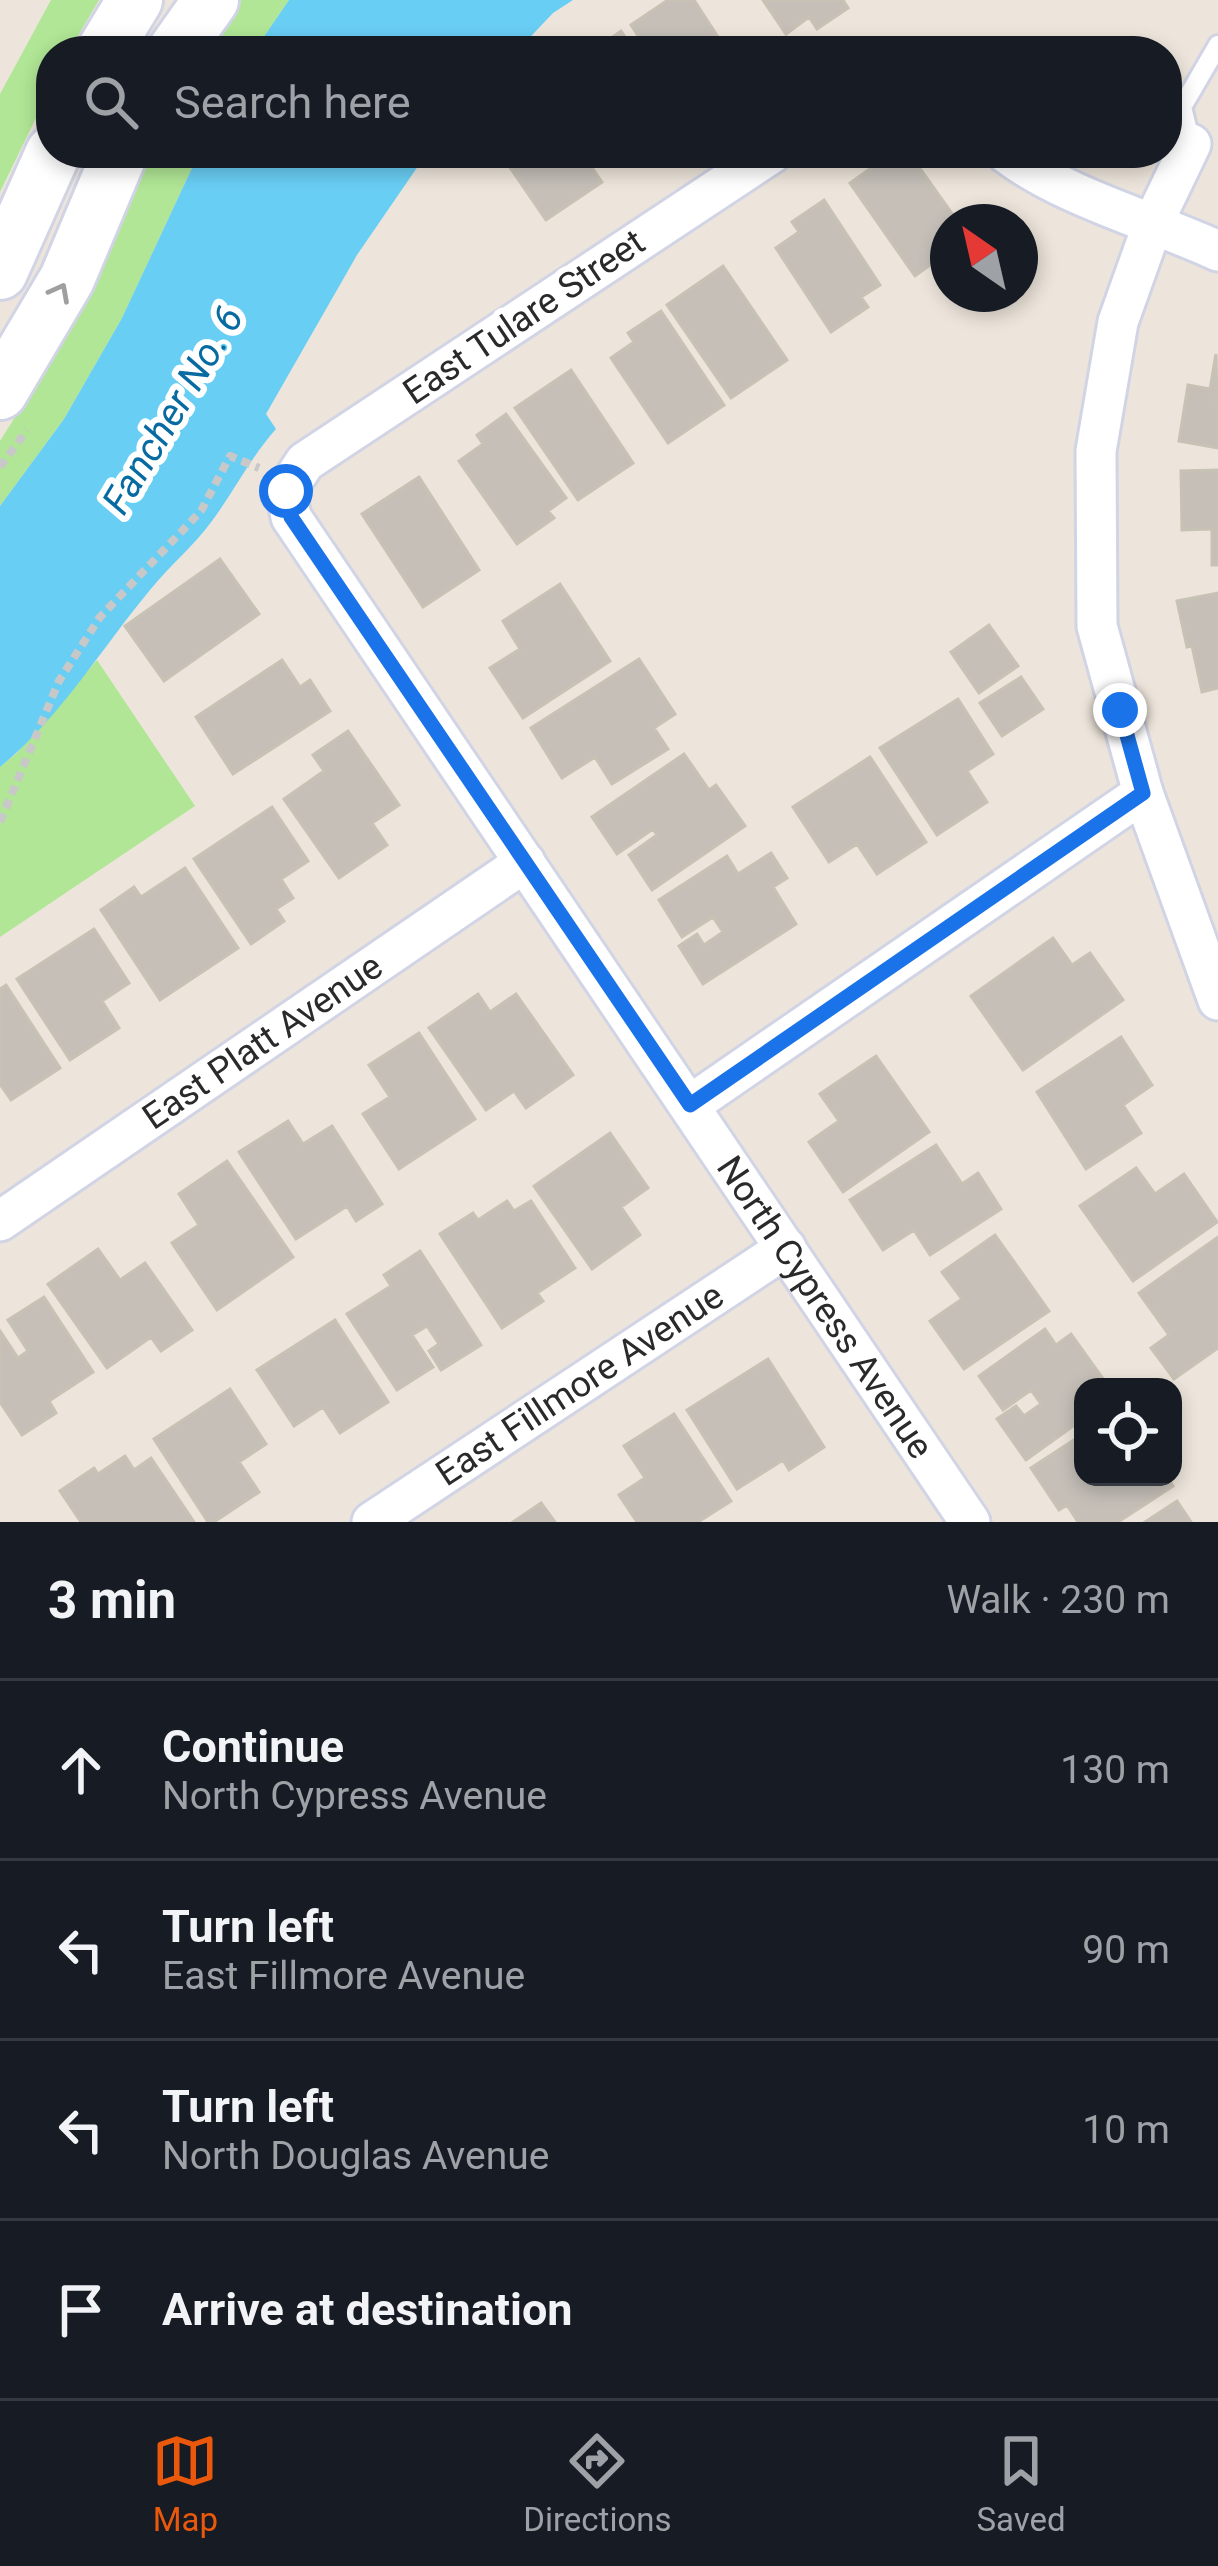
<!DOCTYPE html>
<html lang="en">
<head>
<meta charset="utf-8">
<style>
  :root { --surface:#171b24; --page:#20242c; --text:#f1f3f6; --muted:#9ea1a6; --line:#363941; --accent:#ea580c }
  body { margin:0; font-family:Roboto,sans-serif; background:var(--page); color:var(--text) }
  .controls { position:absolute; right:36px; bottom:36px; display:grid; overflow:hidden; border-radius:24px; box-shadow:0 6px 18px #0003 }
  .controls button { width:108px; height:108px; display:grid; place-items:center; padding:0; border:0; border-bottom:3px solid var(--line); background:var(--surface); color:var(--text); font:60px sans-serif }
  .compass { position:absolute; left:930px; top:204px; width:108px; height:108px; border-radius:50%; background:var(--surface); box-shadow:0 6px 18px #0003; rotate:326deg }
  .stop { position:absolute; width:36px; height:36px; margin:-27px; border:9px solid #1a73e8; border-radius:50%; background:#fff }
  .stop.end { background:#1a73e8; border-color:#fff; box-shadow:0 3px 12px #0008 }
  .list { margin:0; padding:0; list-style:none }
  h2 { display:flex; justify-content:space-between; align-items:center; height:156px; margin:0; padding:0 48px; font-size:51px }
  h2 small { font-size:39px; font-weight:400; color:var(--muted) }
  .list li { display:grid; grid-template-columns:78px 1fr auto; gap:36px; align-items:center; box-sizing:border-box; height:180px; padding:0 48px; border-top:3px solid var(--line) }
  .list b { display:block; font-size:45px; white-space:nowrap }
  .list p { margin:0; font-size:39px; white-space:nowrap; color:var(--muted) }
  .list em { font-size:39px; font-style:normal; color:var(--muted) }
  .icon { flex:none; width:66px; height:66px; fill:none; stroke:currentColor; stroke-width:2; stroke-linecap:round; stroke-linejoin:round }
  .map { position:relative; flex:none; width:1218px; height:1522px; overflow:hidden }
  .search { position:absolute; background:var(--surface); box-shadow:0 6px 18px #0003; left:36px; right:36px; top:36px; height:132px; display:flex; align-items:center; gap:30px; box-sizing:border-box; padding:0 42px; border-radius:48px; color:var(--muted); font-size:45px }
  .sheet { height:876px; background:var(--surface) }
  nav { display:flex; justify-content:space-around; align-items:center; box-sizing:border-box; height:168px; border-top:3px solid var(--line); background:var(--surface); font-size:33px; color:var(--muted) }
  nav a { display:grid; justify-items:center; gap:6px }
  nav .on { color:var(--accent) }
  .map>svg:first-child { display:block }
</style>
</head>
<body>
<div class="map">
<svg width="1218" height="1522" viewBox="0 0 1218 1522">
  <rect width="100%" height="100%" fill="#ede5db"/>
  <!-- green -->
  <path fill="#b0e695" d="M 51,0 L 99,0 L 69,51 L 51,51 L 51,87 L 0,192 L 0,94 Z
    M 241,0 L 289,0 L 254,51 L 206,51 Z
    M 151,153 L 199,153 L 122,318 L 64,419 L 0,506 L 0,441 L 72,326 L 103,249 Z
    M 97,660 L 195,806 L 0,937 L 0,767 L 17,753 Z"/>
  <!-- water -->
  <path fill="#69cef4" d="M 289,0 L 573,0 L 553,13 L 517,51 L 254,51 Z
    M 199,153 L 427,153 L 357,255 L 266,414 L 276,429 C 251,457 234,491 212,521 C 194,546 170,565 150,590 C 101,649 60,718 0,767 L 0,506 L 64,419 L 122,318 Z"/>
  <!-- building -->
  <path fill="#c5bfb8" stroke="#c8c2b5" stroke-width="3" d="M 668,0 L 694,0 L 727,51 L 648,51 L 631,25 Z
    M 763,0 L 843,0 L 848,8 L 817,29 L 809,17 L 786,34 Z
    M 621,31 L 635,51 L 593,51 Z
    M 500,153 L 582,153 L 602,182 L 546,220 Z
    M 892,153 L 909,153 L 958,222 L 948,222 L 948,252 L 915,276 L 850,183 Z
    M 824,200 L 880,285 L 861,297 L 868,307 L 831,332 L 776,248 L 799,232 L 792,222 Z
    M 723,266 L 787,360 L 731,398 L 667,305 Z
    M 661,311 L 724,405 L 668,443 L 611,358 L 634,342 L 628,333 Z
    M 1216,354 L 1218,448 L 1179,441 L 1188,385 L 1210,389 Z
    M 571,370 L 633,463 L 578,500 L 515,408 Z
    M 506,414 L 566,498 L 548,511 L 554,518 L 517,544 L 459,461 L 483,444 L 477,435 Z
    M 1218,470 L 1218,565 L 1212,565 L 1212,529 L 1182,530 L 1181,471 Z
    M 419,477 L 479,570 L 423,607 L 362,514 Z
    M 220,559 L 259,614 L 164,681 L 125,626 Z
    M 560,584 L 610,661 L 523,718 L 490,668 L 520,649 L 503,621 Z
    M 1218,593 L 1218,688 L 1202,692 L 1192,646 L 1187,647 L 1177,601 Z
    M 989,625 L 1018,666 L 979,693 L 951,652 Z
    M 639,659 L 675,714 L 654,728 L 668,749 L 612,784 L 595,757 L 562,778 L 531,728 Z
    M 282,660 L 300,687 L 310,680 L 330,711 L 233,774 L 196,717 Z
    M 1021,677 L 1043,709 L 1002,736 L 980,703 Z
    M 958,699 L 993,754 L 967,771 L 987,802 L 937,835 L 880,748 Z
    M 348,731 L 399,805 L 372,823 L 387,845 L 339,878 L 284,799 L 324,771 L 313,755 Z
    M 684,754 L 709,790 L 716,785 L 745,826 L 652,890 L 629,855 L 657,835 L 653,829 L 617,854 L 592,817 Z
    M 870,757 L 926,842 L 877,874 L 857,844 L 829,862 L 793,807 Z
    M 272,807 L 308,861 L 281,879 L 293,898 L 276,909 L 284,921 L 251,944 L 194,859 Z
    M 771,853 L 787,878 L 773,887 L 796,924 L 703,984 L 679,946 L 697,934 L 704,945 L 723,932 L 713,917 L 682,937 L 659,900 L 727,856 L 738,874 Z
    M 185,868 L 238,948 L 160,1000 L 101,910 L 134,887 L 141,897 Z
    M 94,929 L 129,983 L 102,1001 L 119,1028 L 70,1060 L 17,979 Z
    M 1053,938 L 1072,965 L 1090,953 L 1123,1000 L 1023,1070 L 971,996 Z
    M 6,985 L 60,1068 L 11,1100 L 0,1084 L 0,989 Z
    M 478,994 L 490,1012 L 516,994 L 573,1075 L 526,1108 L 514,1091 L 486,1110 L 429,1028 Z
    M 419,1033 L 475,1119 L 399,1169 L 363,1114 L 390,1097 L 369,1065 Z
    M 1121,1037 L 1152,1085 L 1123,1105 L 1141,1133 L 1086,1169 L 1037,1092 Z
    M 876,1056 L 929,1132 L 843,1192 L 809,1142 L 839,1121 L 820,1094 Z
    M 288,1121 L 303,1144 L 332,1126 L 382,1204 L 356,1221 L 347,1206 L 296,1239 L 239,1152 Z
    M 610,1133 L 648,1188 L 621,1207 L 640,1235 L 592,1269 L 534,1186 Z
    M 936,1145 L 962,1184 L 978,1173 L 1001,1209 L 930,1255 L 914,1230 L 883,1250 L 850,1200 Z
    M 227,1161 L 293,1257 L 217,1310 L 172,1243 L 199,1225 L 179,1194 Z
    M 1136,1168 L 1155,1194 L 1184,1174 L 1217,1222 L 1133,1281 L 1080,1206 Z
    M 507,1201 L 514,1211 L 531,1201 L 575,1268 L 537,1293 L 543,1301 L 502,1328 L 440,1234 L 473,1213 L 478,1220 Z
    M 995,1235 L 1049,1311 L 964,1369 L 930,1321 L 962,1299 L 942,1272 Z
    M 1218,1237 L 1218,1348 L 1174,1379 L 1151,1348 L 1169,1335 L 1139,1293 Z
    M 98,1249 L 120,1280 L 145,1263 L 192,1330 L 161,1351 L 151,1337 L 107,1368 L 48,1284 Z
    M 420,1251 L 481,1345 L 441,1370 L 429,1351 L 439,1344 L 427,1326 L 412,1335 L 433,1367 L 397,1390 L 347,1314 L 391,1286 L 384,1275 Z
    M 44,1297 L 93,1372 L 49,1401 L 56,1413 L 22,1435 L 0,1402 L 0,1331 L 18,1358 L 28,1351 L 8,1320 Z
    M 335,1320 L 388,1402 L 340,1433 L 323,1407 L 294,1426 L 257,1370 Z
    M 1045,1329 L 1056,1345 L 1071,1334 L 1109,1387 L 1083,1387 L 1083,1419 L 1026,1460 L 997,1419 L 1016,1406 L 1024,1416 L 1041,1404 L 1031,1390 L 1003,1410 L 979,1376 Z
    M 768,1359 L 824,1447 L 789,1470 L 783,1460 L 737,1489 L 687,1410 Z
    M 230,1389 L 266,1444 L 239,1462 L 259,1492 L 214,1522 L 208,1522 L 154,1439 Z
    M 674,1414 L 731,1501 L 698,1522 L 637,1522 L 619,1495 L 645,1478 L 624,1446 Z
    M 1083,1434 L 1083,1477 L 1167,1477 L 1173,1486 L 1118,1522 L 1078,1522 L 1067,1505 L 1059,1510 L 1031,1468 Z
    M 125,1456 L 134,1470 L 151,1458 L 194,1522 L 81,1522 L 60,1491 L 94,1468 L 98,1474 Z
    M 1177,1501 L 1191,1522 L 1145,1522 Z
    M 541,1503 L 555,1522 L 513,1522 Z"/>
  <g fill="none" stroke-linecap="round" stroke-linejoin="round">
    <defs>
      <path id="lane" d="M 1191,144 L 1182,107 L 1218,45"/>
      <g id="street">
        <path d="M 1191,144 L 1154,221 L 1118,322 L 1096,451 L 1097,626 L 1143,793 L 1218,1000"/>
        <path id="s1" d="M 772,153 L 305,462 L 286,491 L 291,517 L 970,1522"/>
        <path d="M 1006,153 C 1064,197 1151,220 1218,251"/>
        <path d="M 690,1105 L 1143,793"/>
        <path id="s2" d="M 0,1221 L 525,862"/>
        <path id="s3" d="M 372,1522 L 786,1248"/>
      </g>
      <path id="secondary" d="M 104,51 L 135,0
        M 175,51 L 211,0
        M 0,272 L 53,153
        M 0,392 L 67,279 L 120,153"/>
    </defs>
    <!-- lane casing -->
    <use href="#lane" stroke="#d1d4e4" stroke-width="24"/>
    <!-- street casing -->
    <use href="#street" stroke="#d1d4e4" stroke-width="45"/>
    <!-- secondary casing -->
    <use href="#secondary" stroke="#d1d4e4" stroke-width="60"/>
    <!-- path -->
    <path stroke="#c8c8c8" stroke-width="8" stroke-dasharray="9 6" stroke-linecap="butt" d="M 0,467 L 27,430
      M 0,822 L 59,681 L 100,617 L 201,511 L 230,456 L 259,468"/>
    <!-- lane -->
    <use href="#lane" stroke="#fff" stroke-width="18"/>
    <!-- street -->
    <use href="#street" stroke="#fff" stroke-width="39"/>
    <!-- secondary -->
    <use href="#secondary" stroke="#fff" stroke-width="54"/>
  </g>
  <!-- one-way arrows -->
  <defs><path id="oneway-chevron" d="M-2-3.5L2.5 0L-2 3.5" fill="none" stroke-width="1.6" stroke-linecap="round" stroke-linejoin="round" transform="scale(3)"/></defs>
  <use stroke="#9f9f9f" href="#oneway-chevron" transform="translate(60 292) rotate(-62)"/>
  <g fill="none" stroke-linecap="round" stroke-linejoin="round">
    <!-- route -->
    <path stroke="#1a73e8" stroke-width="15" d="M 286,491 L 291,517 L 690,1105 L 1143,793 L 1120,710"/>
  </g>
  <g text-anchor="middle" dominant-baseline="central" stroke-width="12" stroke-linejoin="round" paint-order="stroke">
    <!-- street labels -->
    <g font-size="36" fill="#2a2a2a" stroke="#fff">
      <text transform="translate(524 317) rotate(-34)">East Tulare Street</text>
      <text stroke="none"><textPath href="#s2" startOffset="318">East Platt Avenue</textPath></text>
      <text stroke="none"><textPath href="#s1" startOffset="1575">North Cypress Avenue</textPath></text>
      <text stroke="none"><textPath href="#s3" startOffset="249">East Fillmore Avenue</textPath></text>
    </g>
    <!-- water labels -->
    <g font-size="39" font-style="italic" fill="#076ba2" stroke="#fff">
      <text transform="translate(173 410) rotate(-59)">Fancher No. 6</text>
    </g>
  </g>
</svg>
<div class="controls">
<button><svg class="icon" aria-label="locate" viewBox="0 0 24 24"><circle cx="12" cy="12" r="6"/><path d="M12 2v4M12 18v4M2 12h4M18 12h4"/></svg></button>
</div>
<svg class="compass" viewBox="-18 -18 36 36"><path d="M0-13l5 13h-10z" fill="#e53935"/><path d="M0 13l5-13h-10z" fill="#9ea1a6"/></svg>
<div class="stop" style="left:286px;top:491px"></div>
<div class="stop end" style="left:1120px;top:710px"></div>
<div class="search"><svg class="icon" aria-label="search" viewBox="0 0 24 24"><circle cx="10" cy="10" r="6"/><path d="M15 15l6 6"/></svg>Search here</div>
</div>
<section class="sheet">
<h2>3 min<small>Walk · 230 m</small></h2>
<ul class="list">
<li><svg class="icon" aria-label="ahead" viewBox="0 0 24 24"><path d="M12 20V5M6 11l6-6 6 6"/></svg><div><b>Continue</b><p>North Cypress Avenue</p></div><em>130 m</em></li>
<li><svg class="icon" aria-label="left" viewBox="0 0 24 24"><path d="M17 20v-9H6M10 6l-5 5 5 5"/></svg><div><b>Turn left</b><p>East Fillmore Avenue</p></div><em>90 m</em></li>
<li><svg class="icon" aria-label="left" viewBox="0 0 24 24"><path d="M17 20v-9H6M10 6l-5 5 5 5"/></svg><div><b>Turn left</b><p>North Douglas Avenue</p></div><em>10 m</em></li>
<li><svg class="icon" aria-label="arrive" viewBox="0 0 24 24"><path d="M6 21V4h12l-3 4 3 4H6"/></svg><div><b>Arrive at destination</b></div></li>
</ul>
</section>
<nav>
<a class="on"><svg class="icon" aria-label="map" viewBox="0 0 24 24"><path d="M3 6l6-2 6 2 6-2v14l-6 2-6-2-6 2zM9 4v14M15 6v14"/></svg>Map</a>
<a><svg class="icon" aria-label="directions" viewBox="0 0 24 24"><path d="M12 3l9 9-9 9-9-9zM9 14v-3h6M13 9l2 2-2 2"/></svg>Directions</a>
<a><svg class="icon" aria-label="saved" viewBox="0 0 24 24"><path d="M7 4h10v16l-5-4-5 4z"/></svg>Saved</a>
</nav>
</body>
</html>
